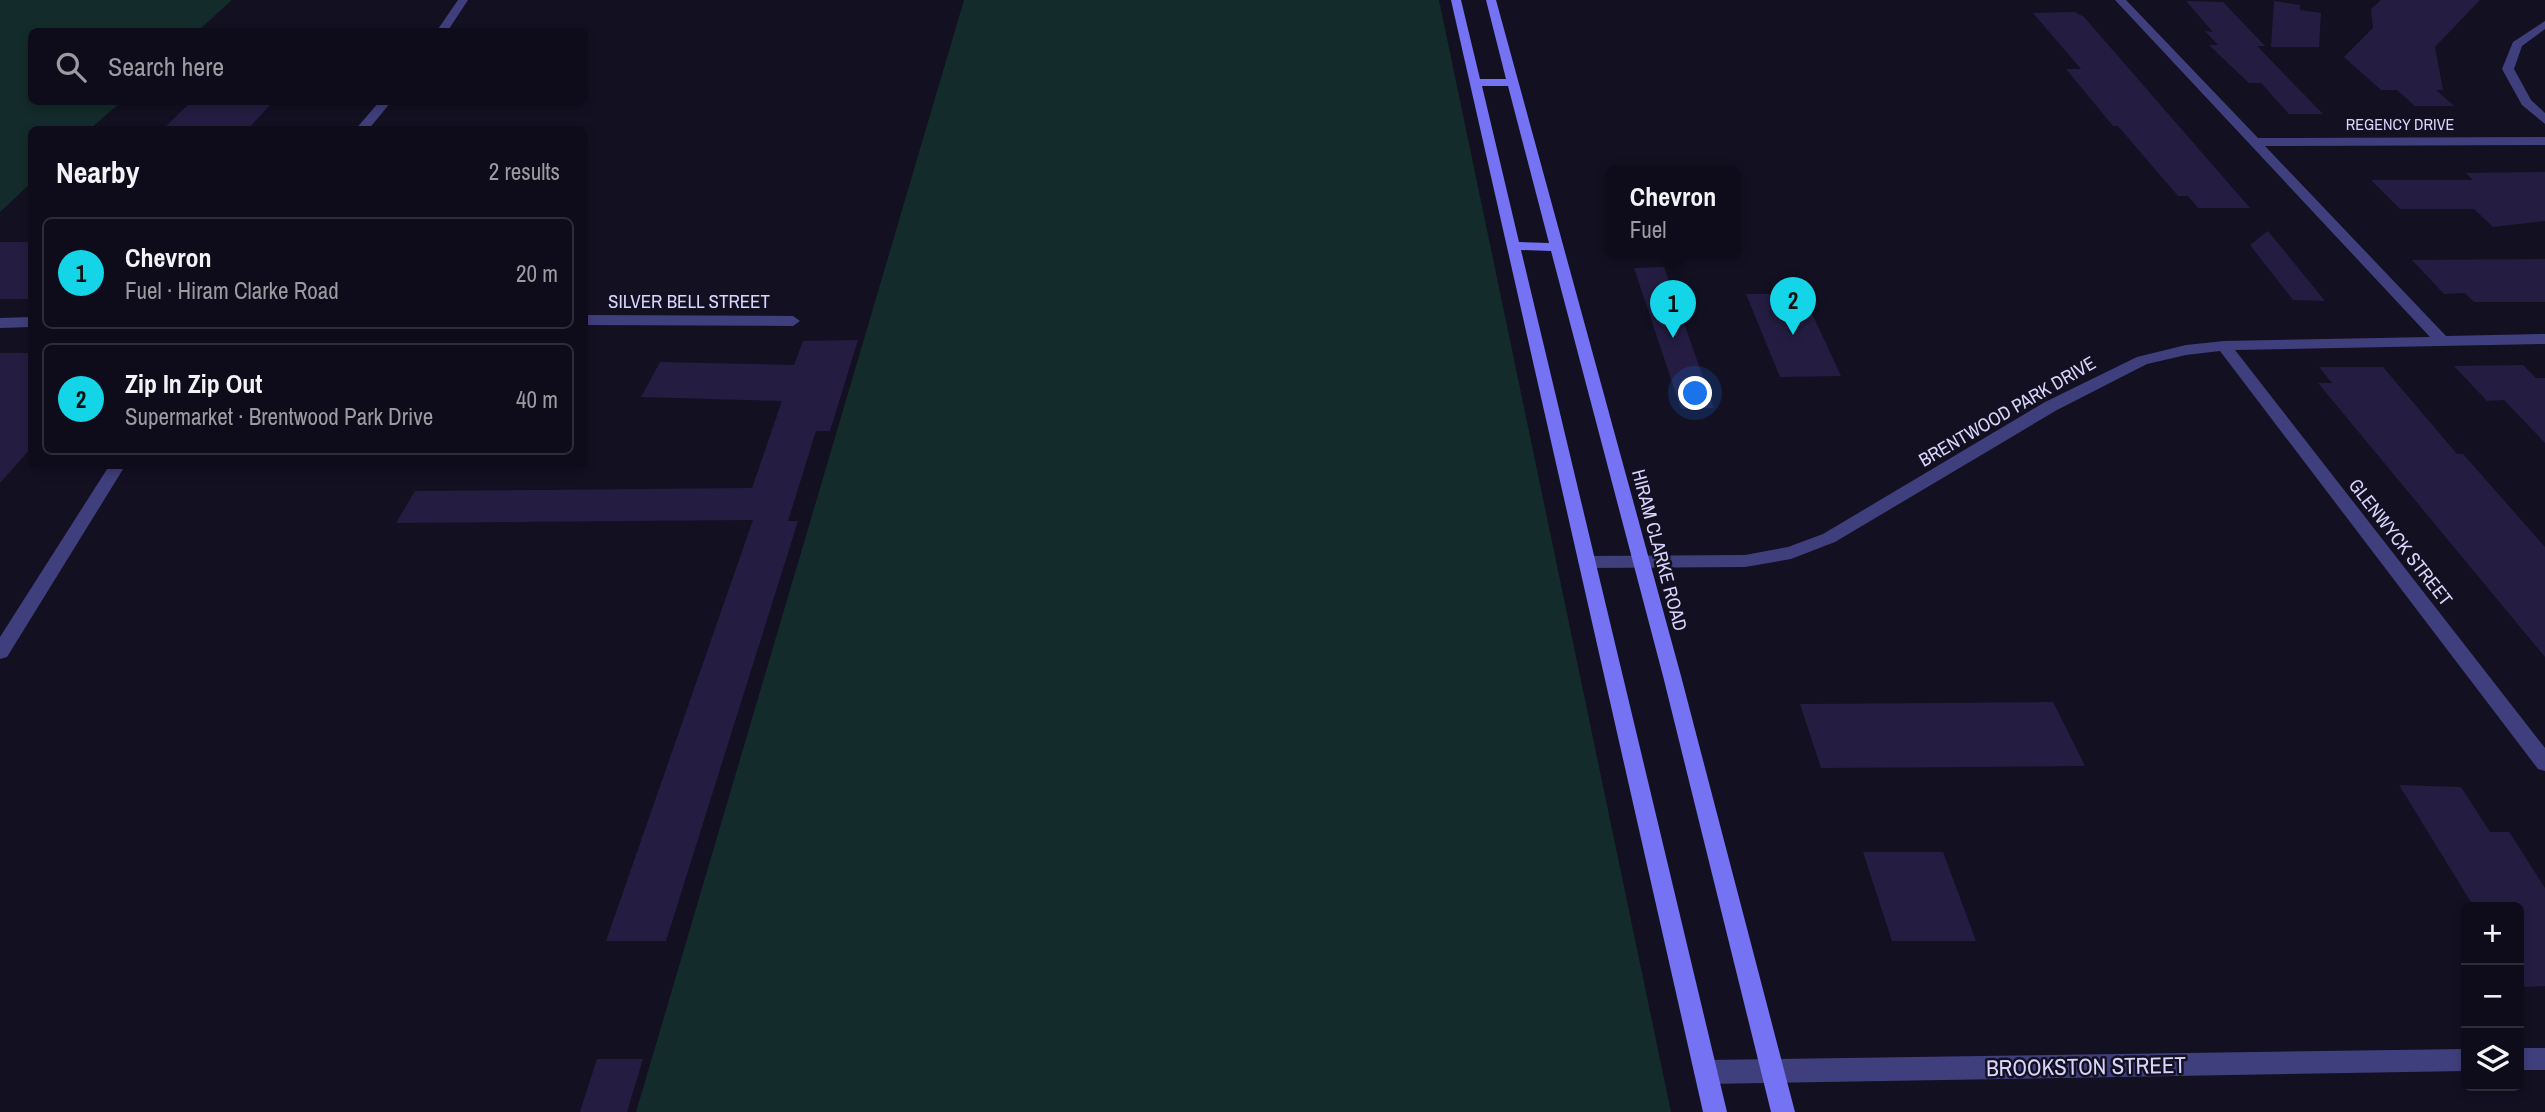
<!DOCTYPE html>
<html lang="en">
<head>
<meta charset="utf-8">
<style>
  :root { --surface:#0e0c1a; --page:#1c1a27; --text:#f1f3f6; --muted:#9b9ba2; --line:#2e2c39; --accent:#14d4e7 }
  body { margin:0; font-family:"Archivo Narrow",sans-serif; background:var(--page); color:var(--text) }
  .controls { position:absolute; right:21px; bottom:21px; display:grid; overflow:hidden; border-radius:10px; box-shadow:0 4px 10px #0003 }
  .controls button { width:63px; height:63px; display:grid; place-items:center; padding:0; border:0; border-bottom:2px solid var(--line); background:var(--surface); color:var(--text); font:35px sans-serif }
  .you { position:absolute; left:1696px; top:394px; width:24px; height:24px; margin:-18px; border:5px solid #fff; border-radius:50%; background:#1a73e8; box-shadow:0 0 0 10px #1a73e833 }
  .badge { display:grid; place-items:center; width:46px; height:46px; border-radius:50%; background:var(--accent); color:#111; font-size:23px; font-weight:700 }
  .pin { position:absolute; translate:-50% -58px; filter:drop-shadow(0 2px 4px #0008) }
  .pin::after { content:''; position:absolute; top:37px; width:24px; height:21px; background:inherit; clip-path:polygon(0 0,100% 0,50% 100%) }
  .popup { position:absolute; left:1605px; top:166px; width:136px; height:91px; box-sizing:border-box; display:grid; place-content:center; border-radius:10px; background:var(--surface); filter:drop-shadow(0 2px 5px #0005); font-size:23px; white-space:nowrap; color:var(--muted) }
  .popup b { font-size:26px; color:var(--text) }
  .popup::after { content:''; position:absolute; left:50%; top:100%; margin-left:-14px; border:14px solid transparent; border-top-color:var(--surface) }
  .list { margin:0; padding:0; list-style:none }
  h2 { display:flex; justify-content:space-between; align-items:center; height:91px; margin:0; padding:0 28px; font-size:30px }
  h2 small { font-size:23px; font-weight:400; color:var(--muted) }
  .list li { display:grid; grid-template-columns:46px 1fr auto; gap:21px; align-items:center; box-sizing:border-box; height:112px; margin:0 14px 14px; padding:0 14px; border:2px solid var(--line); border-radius:10px }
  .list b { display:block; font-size:26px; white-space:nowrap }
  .list p { margin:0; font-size:23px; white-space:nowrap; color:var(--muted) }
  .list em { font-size:23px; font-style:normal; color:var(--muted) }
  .icon { flex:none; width:38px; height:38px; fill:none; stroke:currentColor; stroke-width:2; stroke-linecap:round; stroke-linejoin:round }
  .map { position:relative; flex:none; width:2545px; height:1112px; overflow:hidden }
  .search { position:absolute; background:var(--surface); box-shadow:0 4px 10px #0003; left:28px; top:28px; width:560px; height:77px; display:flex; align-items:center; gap:18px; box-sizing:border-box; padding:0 24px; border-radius:10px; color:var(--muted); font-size:26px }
  .panel { position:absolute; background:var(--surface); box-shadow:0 4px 10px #0003; left:28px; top:126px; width:560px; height:343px; border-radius:10px }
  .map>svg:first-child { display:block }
</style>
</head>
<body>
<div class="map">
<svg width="2545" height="1112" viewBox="0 0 2545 1112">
  <rect width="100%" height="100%" fill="#131022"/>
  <!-- green -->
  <path fill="#132b2a" d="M 0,0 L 232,0 L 198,31 L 32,32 L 32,102 L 121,102 L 90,129 L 32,130 L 31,183 L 0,212 Z
    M 964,0 L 1439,0 L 1671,1112 L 636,1112 Z"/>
  <!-- building -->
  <path fill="#241d41" d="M 2381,0 L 2480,0 L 2435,47 L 2443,90 L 2436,90 L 2454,106 L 2415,106 L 2397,90 L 2381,90 L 2344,57 L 2373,28 L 2371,9 Z
    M 2186,1 L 2223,2 L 2265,46 L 2257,46 L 2323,114 L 2289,114 L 2261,83 L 2249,83 L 2209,45 L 2218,45 L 2205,31 L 2213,32 Z
    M 2274,1 L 2300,5 L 2300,10 L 2321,13 L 2319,47 L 2271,47 Z
    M 2075,12 L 2084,17 L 2250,208 L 2198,208 L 2188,196 L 2178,196 L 2118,126 L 2113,126 L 2066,69 L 2081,69 L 2033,13 Z
    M 191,102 L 273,102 L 247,130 L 162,130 Z
    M 2545,172 L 2545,221 L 2493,227 L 2474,209 L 2400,209 L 2371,180 L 2473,180 L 2466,173 Z
    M 2268,231 L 2325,301 L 2293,300 L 2250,245 Z
    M 0,242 L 32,242 L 32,299 L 0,299 Z
    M 2545,259 L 2545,302 L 2474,302 L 2465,293 L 2444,294 L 2412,260 Z
    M 1664,267 L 1714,408 L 1681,409 L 1634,268 Z
    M 1746,294 L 1803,294 L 1841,376 L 1780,377 Z
    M 858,340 L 830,431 L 816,431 L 788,521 L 798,521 L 666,941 L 606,941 L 753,520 L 396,523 L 415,491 L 752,488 L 782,401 L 641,397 L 660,362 L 794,365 L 803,341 Z
    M 0,353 L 32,353 L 32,447 L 0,483 Z
    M 2523,365 L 2536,378 L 2545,378 L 2545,443 L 2504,400 L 2487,401 L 2454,366 Z
    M 2319,367 L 2383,367 L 2457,454 L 2463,454 L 2545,547 L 2545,657 L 2318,383 L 2332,383 Z
    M 2053,702 L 2085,766 L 1821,768 L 1800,704 Z
    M 2399,785 L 2461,787 L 2490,832 L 2509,832 L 2545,888 L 2545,986 L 2525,987 L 2519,978 L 2519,907 L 2474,907 Z
    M 1863,852 L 1943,852 L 1976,941 L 1892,941 Z
    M 597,1059 L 643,1059 L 627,1112 L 580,1112 Z"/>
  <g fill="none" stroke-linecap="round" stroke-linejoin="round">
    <!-- minor -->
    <path fill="#403f7d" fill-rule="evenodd" d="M 458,0 L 468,0 L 447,32 L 436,32 Z
      M 2115,0 L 2126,0 L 2258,138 L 2545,137 L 2545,145 L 2265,146 L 2446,336 L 2545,334 L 2545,344 L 2235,350 L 2545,748 L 2545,771 L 2538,769 L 2220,351 L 2186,355 L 2147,364 L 2057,410 L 1835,542 L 1791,559 L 1745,567 L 1587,568 L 1581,567 L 1578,562 L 1581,557 L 1587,556 L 1745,555 L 1788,547 L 1823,534 L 2045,402 L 2137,357 L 2186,345 L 2224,341 L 2430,337 Z
      M 2545,21 L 2545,29 L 2522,46 L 2514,69 L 2531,100 L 2545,113 L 2545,124 L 2522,105 L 2502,69 L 2513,42 Z
      M 379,102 L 391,102 L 368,130 L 355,130 Z
      M 584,315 L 793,316 L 800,321 L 793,326 L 584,325 Z
      M 32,317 L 32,327 L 0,328 L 0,318 Z
      M 109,466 L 125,466 L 7,657 L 0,659 L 0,637 Z
      M 2519,1048 L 2545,1048 L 2545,1070 L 2519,1070 Z
      M 2466,1049 L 2466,1071 L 1706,1084 L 1698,1080 L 1694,1072 L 1698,1064 L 1706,1060 Z"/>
    <!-- secondary -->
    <path fill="#7573f3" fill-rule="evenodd" d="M 1451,0 L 1461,0 L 1480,79 L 1506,79 L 1486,0 L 1496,0 L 1681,676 L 1795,1112 L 1771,1112 L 1663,676 L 1551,251 L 1521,250 L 1727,1112 L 1703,1112 ZM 1482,86 L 1508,86 L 1549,243 L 1519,242 Z"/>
  </g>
  <g text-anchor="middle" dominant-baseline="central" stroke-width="5" stroke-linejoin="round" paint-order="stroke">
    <!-- far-street labels -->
    <g font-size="16" fill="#d8d4fb" stroke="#131022">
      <text x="2400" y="124">REGENCY DRIVE</text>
    </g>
    <!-- street labels -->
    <g font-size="19" fill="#d8d4fb" stroke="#131022">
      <text x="689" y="301">SILVER BELL STREET</text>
      <text transform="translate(2007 411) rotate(-30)">BRENTWOOD PARK DRIVE</text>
      <text transform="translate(2401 542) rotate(52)">GLENWYCK STREET</text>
      <text transform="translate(1660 550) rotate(75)">HIRAM CLARKE ROAD</text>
    </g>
    <!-- near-street labels -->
    <g font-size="23" fill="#d8d4fb" stroke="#131022">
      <text transform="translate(2086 1066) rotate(-1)">BROOKSTON STREET</text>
    </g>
  </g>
</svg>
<div class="controls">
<button>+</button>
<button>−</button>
<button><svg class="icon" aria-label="layers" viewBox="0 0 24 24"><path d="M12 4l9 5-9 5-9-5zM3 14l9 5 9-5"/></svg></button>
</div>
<div class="you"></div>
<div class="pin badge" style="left:1673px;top:338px">1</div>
<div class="popup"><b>Chevron</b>Fuel</div>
<div class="pin badge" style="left:1793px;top:335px">2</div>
<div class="search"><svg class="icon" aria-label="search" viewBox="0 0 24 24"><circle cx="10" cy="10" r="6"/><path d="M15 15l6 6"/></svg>Search here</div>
<section class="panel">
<h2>Nearby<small>2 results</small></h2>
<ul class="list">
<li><span class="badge">1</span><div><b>Chevron</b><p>Fuel · Hiram Clarke Road</p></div><em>20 m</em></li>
<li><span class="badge">2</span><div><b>Zip In Zip Out</b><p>Supermarket · Brentwood Park Drive</p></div><em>40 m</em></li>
</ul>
</section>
</div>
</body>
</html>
